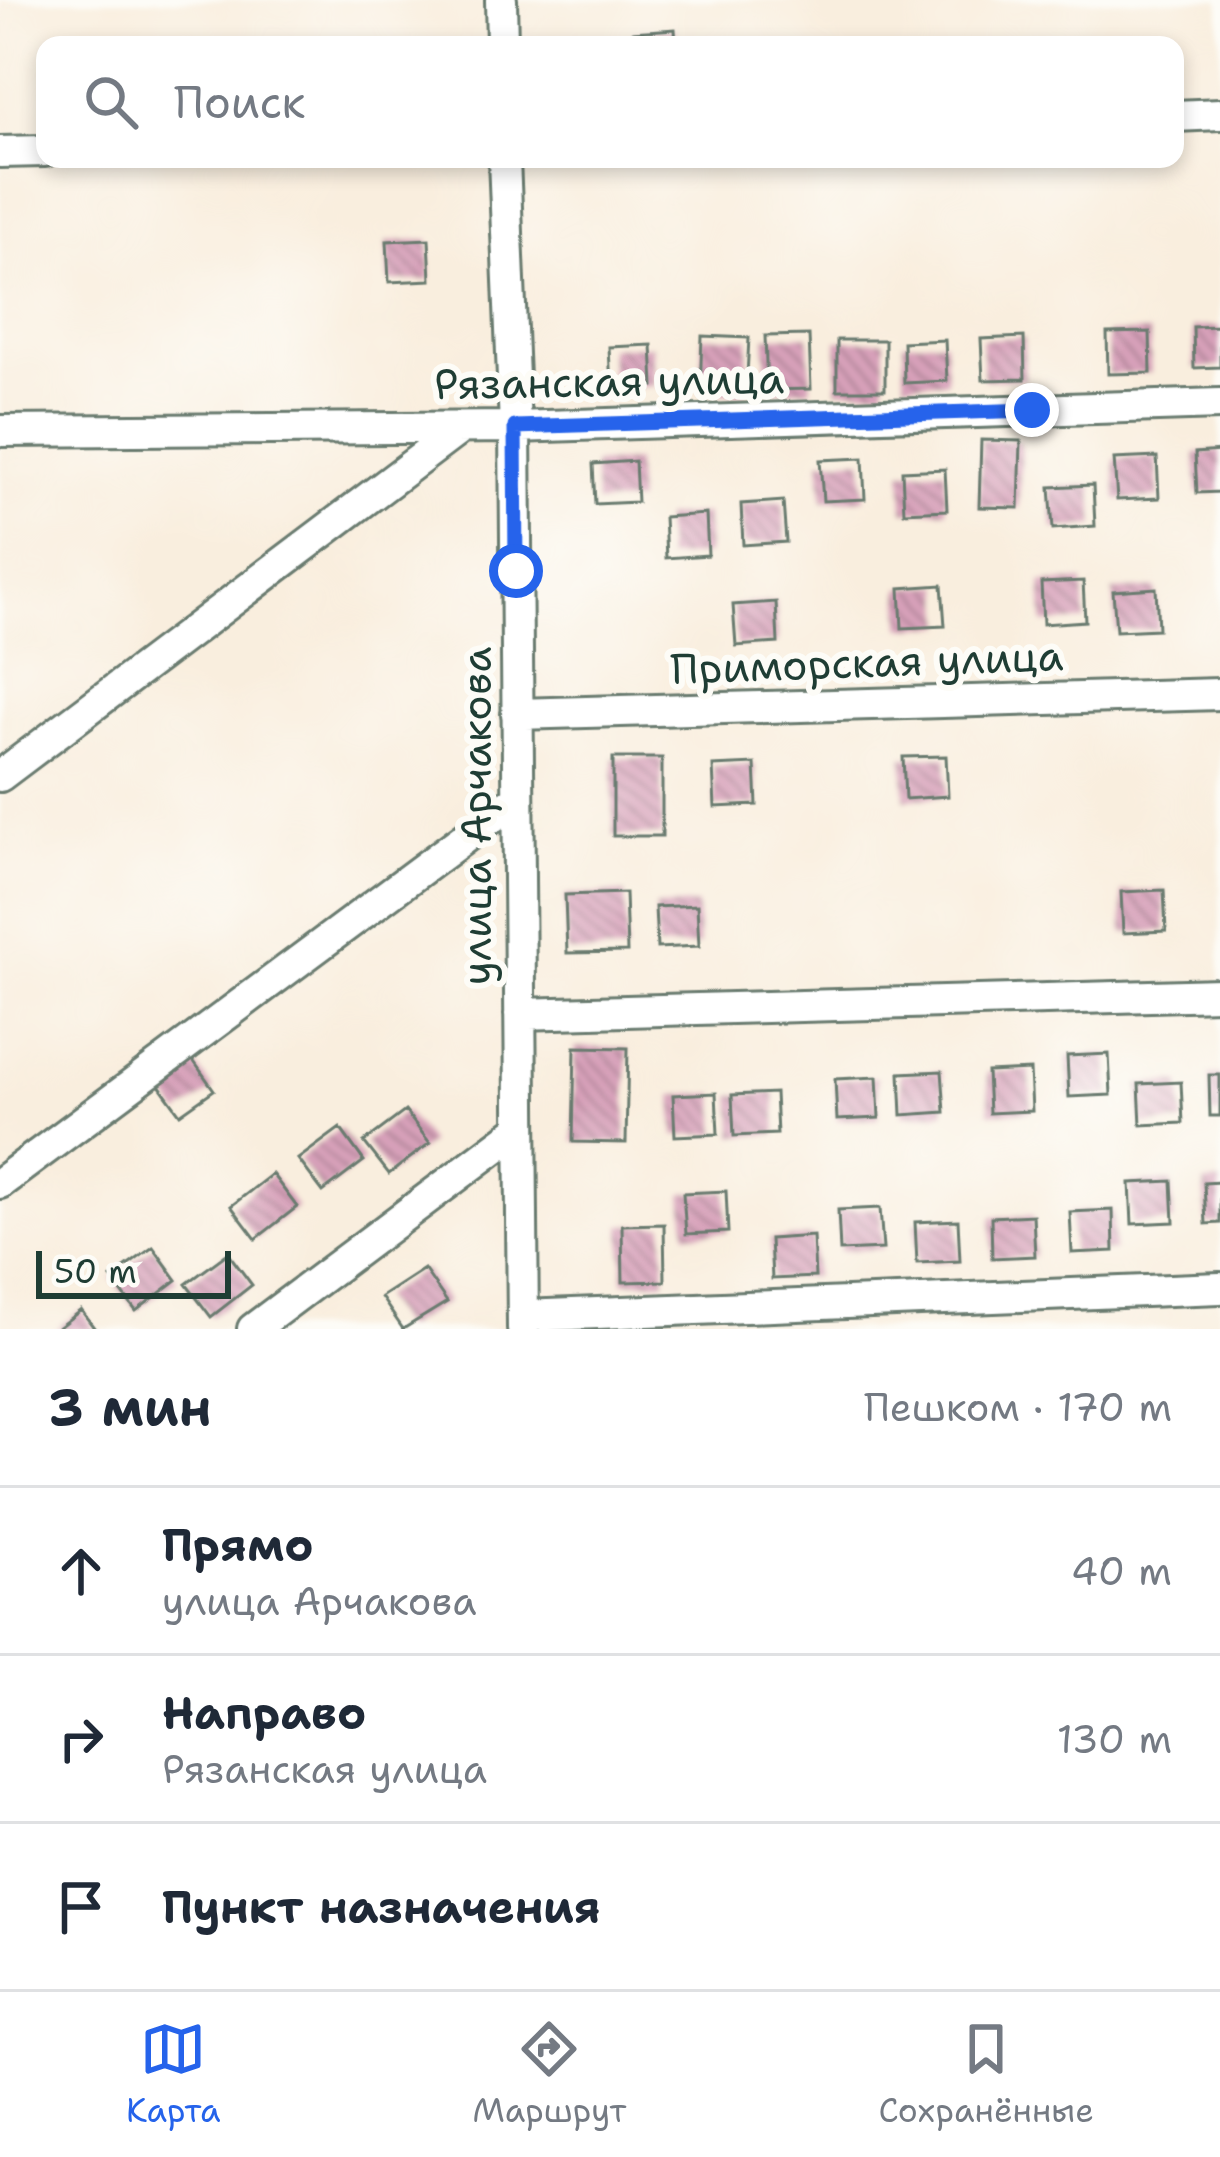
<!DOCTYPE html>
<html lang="ru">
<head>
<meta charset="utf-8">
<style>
  :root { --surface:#fff; --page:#f2f2f3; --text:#1f2937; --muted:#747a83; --line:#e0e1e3; --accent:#2563eb }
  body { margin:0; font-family:"Shantell Sans",sans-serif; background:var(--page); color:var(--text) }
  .scale { position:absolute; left:36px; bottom:30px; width:195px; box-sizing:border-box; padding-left:12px; border:6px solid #1f3d34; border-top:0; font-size:33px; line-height:42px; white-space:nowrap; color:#1f3d34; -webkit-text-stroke:9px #fdfcf7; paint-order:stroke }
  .stop { position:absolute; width:36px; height:36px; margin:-27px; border:9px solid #2563eb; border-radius:50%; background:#fff }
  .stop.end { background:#2563eb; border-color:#fff; box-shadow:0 3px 12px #0008 }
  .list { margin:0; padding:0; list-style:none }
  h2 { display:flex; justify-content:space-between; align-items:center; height:156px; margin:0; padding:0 48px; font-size:51px }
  h2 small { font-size:39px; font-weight:400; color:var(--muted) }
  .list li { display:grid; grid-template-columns:78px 1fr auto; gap:36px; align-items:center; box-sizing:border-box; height:168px; padding:0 48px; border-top:3px solid var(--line) }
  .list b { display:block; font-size:45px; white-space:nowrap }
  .list p { margin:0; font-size:39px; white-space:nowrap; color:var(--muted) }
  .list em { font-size:39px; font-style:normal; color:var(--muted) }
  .icon { flex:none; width:66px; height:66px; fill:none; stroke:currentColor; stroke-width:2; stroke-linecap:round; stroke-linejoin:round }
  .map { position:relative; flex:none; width:1220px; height:1329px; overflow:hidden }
  .search { position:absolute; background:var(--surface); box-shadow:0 6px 18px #0003; left:36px; right:36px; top:36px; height:132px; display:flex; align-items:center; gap:30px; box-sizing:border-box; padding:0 42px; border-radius:24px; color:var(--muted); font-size:45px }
  .sheet { height:660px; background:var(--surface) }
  nav { display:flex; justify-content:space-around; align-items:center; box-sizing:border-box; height:168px; border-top:3px solid var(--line); background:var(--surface); font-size:33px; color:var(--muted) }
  nav a { display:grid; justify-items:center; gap:6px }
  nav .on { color:var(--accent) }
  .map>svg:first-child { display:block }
</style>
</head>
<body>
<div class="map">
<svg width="1220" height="1329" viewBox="0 0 1220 1329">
  <defs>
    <pattern id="building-back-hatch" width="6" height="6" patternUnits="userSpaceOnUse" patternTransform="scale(3)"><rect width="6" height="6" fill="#d7a0b9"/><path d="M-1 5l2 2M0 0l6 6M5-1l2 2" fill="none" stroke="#ae8497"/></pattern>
  </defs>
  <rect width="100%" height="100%" fill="#fdfcf7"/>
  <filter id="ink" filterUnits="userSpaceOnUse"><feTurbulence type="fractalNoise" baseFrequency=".00833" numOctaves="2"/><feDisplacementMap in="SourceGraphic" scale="24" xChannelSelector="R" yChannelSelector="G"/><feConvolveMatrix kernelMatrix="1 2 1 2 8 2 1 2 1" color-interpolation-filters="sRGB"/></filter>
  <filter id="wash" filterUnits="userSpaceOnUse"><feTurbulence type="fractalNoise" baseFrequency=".004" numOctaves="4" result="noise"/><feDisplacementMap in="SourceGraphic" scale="48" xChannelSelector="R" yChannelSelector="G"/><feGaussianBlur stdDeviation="2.7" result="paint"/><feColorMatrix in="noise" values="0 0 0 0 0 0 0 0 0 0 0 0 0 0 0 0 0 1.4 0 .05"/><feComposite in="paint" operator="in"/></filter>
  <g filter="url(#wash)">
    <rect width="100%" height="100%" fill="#f9eede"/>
    <g id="blocks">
      <!-- building -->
      <path fill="url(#building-back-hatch)" d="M 675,29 L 676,45 L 634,45 L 633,32 Z
        M 429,239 L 431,280 L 389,282 L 387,241 Z
        M 1220,326 L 1220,367 L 1194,368 L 1193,327 Z
        M 1150,332 L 1151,373 L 1108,374 L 1107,333 Z
        M 809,335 L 811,389 L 767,390 L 765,336 Z
        M 702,336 L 749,338 L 746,394 L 700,392 Z
        M 1024,337 L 1025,379 L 983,380 L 981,339 Z
        M 837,340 L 885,340 L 885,390 L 837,390 Z
        M 945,340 L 947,381 L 904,383 L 903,342 Z
        M 652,345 L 654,386 L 611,388 L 609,347 Z
        M 981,440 L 1021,441 L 1019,508 L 979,507 Z
        M 1220,451 L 1220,492 L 1197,493 L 1195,453 Z
        M 1157,457 L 1159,498 L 1117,500 L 1114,459 Z
        M 863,458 L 865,499 L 823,501 L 820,460 Z
        M 635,461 L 637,502 L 595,504 L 593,464 Z
        M 945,469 L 947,510 L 904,512 L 902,471 Z
        M 1093,485 L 1095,526 L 1053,529 L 1050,487 Z
        M 783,501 L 786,542 L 743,545 L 741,504 Z
        M 706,514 L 708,555 L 666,558 L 664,517 Z
        M 1083,581 L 1085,621 L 1043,624 L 1041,583 Z
        M 942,585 L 945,626 L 902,628 L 900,588 Z
        M 1156,588 L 1158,629 L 1116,631 L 1113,591 Z
        M 776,602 L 778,643 L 736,646 L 733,605 Z
        M 946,756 L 948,796 L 905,799 L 903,757 Z
        M 613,758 L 662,758 L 662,836 L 613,836 Z
        M 755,764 L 757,805 L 715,807 L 713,766 Z
        M 1164,890 L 1166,931 L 1123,933 L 1121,892 Z
        M 625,893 L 627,952 L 567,953 L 565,895 Z
        M 697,905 L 699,946 L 657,948 L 655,907 Z
        M 575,1047 L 628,1048 L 626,1143 L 573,1142 Z
        M 1109,1054 L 1111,1095 L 1069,1097 L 1067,1056 Z
        M 190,1056 L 214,1090 L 180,1114 L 156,1081 Z
        M 1030,1070 L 1032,1111 L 989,1113 L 987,1072 Z
        M 942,1071 L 945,1112 L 902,1115 L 900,1073 Z
        M 1209,1075 L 1220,1075 L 1220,1116 L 1210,1116 Z
        M 877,1077 L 879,1118 L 837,1120 L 835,1079 Z
        M 1181,1082 L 1183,1123 L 1141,1125 L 1139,1084 Z
        M 716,1093 L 718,1134 L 675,1136 L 673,1095 Z
        M 775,1093 L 777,1134 L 734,1136 L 732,1095 Z
        M 405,1111 L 430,1143 L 389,1174 L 364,1142 Z
        M 340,1128 L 364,1161 L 323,1192 L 298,1159 Z
        M 272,1174 L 297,1207 L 256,1239 L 231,1206 Z
        M 1172,1181 L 1174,1222 L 1132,1224 L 1130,1183 Z
        M 1220,1182 L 1220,1223 L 1206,1224 L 1204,1183 Z
        M 726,1191 L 728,1232 L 686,1234 L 683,1193 Z
        M 880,1208 L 883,1249 L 840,1251 L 838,1210 Z
        M 1113,1210 L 1114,1251 L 1072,1253 L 1070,1212 Z
        M 1033,1215 L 1035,1256 L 992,1258 L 991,1217 Z
        M 958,1220 L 960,1261 L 917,1263 L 915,1222 Z
        M 664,1224 L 665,1281 L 623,1282 L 622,1225 Z
        M 813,1236 L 815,1277 L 772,1279 L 770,1239 Z
        M 153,1247 L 177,1280 L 136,1311 L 111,1278 Z
        M 228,1253 L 252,1285 L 211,1317 L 186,1284 Z
        M 424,1269 L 447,1302 L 403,1329 L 381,1297 Z
        M 81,1310 L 95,1329 L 56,1329 Z"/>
    </g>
  </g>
  <g filter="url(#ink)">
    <use href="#blocks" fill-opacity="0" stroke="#6b7b70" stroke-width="3"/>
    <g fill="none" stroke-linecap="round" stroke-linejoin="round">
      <defs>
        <path id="minor" d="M 501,0 L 502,45
          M 1175,116 L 1220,114
          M 0,152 L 45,151
          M 504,159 L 515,427 L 523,1329
          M 0,431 L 515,427 L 1220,404
          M 517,714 L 1220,694
          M 0,776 L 461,428
          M 520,1014 L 1220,994
          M 0,1183 L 518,798
          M 523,1316 L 1220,1288
          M 253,1329 L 520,1129"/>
      </defs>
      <!-- minor casing -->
      <use href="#minor" stroke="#6b7b70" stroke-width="36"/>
      <!-- minor -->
      <use href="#minor" stroke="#fff" stroke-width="30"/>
    </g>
  </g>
  <g fill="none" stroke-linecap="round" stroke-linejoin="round" filter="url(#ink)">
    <!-- route -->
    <path stroke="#2563eb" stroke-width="15" d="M 516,571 L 515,427 L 1032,410"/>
  </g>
  <g text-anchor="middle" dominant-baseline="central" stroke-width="12" stroke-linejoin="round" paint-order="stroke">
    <!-- street labels -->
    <g font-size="42" fill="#1f3d34" stroke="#fdfcf7">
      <text transform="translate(609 381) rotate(-1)">Рязанская улица</text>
      <text transform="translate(867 662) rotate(-2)">Приморская улица</text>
      <text transform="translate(476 816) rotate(-90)">улица Арчакова</text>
    </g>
  </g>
</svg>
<div class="scale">50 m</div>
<div class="stop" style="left:516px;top:571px"></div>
<div class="stop end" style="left:1032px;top:410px"></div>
<div class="search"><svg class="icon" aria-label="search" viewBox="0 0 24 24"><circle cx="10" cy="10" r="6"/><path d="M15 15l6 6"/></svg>Поиск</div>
</div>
<section class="sheet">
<h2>3 мин<small>Пешком · 170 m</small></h2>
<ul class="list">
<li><svg class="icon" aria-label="ahead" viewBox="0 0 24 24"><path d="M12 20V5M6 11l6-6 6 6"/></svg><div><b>Прямо</b><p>улица Арчакова</p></div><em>40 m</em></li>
<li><svg class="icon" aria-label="right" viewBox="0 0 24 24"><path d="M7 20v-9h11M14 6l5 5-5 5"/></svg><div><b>Направо</b><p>Рязанская улица</p></div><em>130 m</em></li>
<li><svg class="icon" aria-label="arrive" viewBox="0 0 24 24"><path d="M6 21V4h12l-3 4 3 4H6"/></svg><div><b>Пункт назначения</b></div></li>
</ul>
</section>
<nav>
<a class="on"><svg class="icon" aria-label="map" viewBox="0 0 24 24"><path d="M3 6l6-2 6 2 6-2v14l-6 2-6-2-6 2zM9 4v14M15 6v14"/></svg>Карта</a>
<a><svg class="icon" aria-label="directions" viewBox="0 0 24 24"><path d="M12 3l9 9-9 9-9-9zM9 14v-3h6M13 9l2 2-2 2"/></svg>Маршрут</a>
<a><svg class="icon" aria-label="saved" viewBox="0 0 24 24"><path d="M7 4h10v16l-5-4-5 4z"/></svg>Сохранённые</a>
</nav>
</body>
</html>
